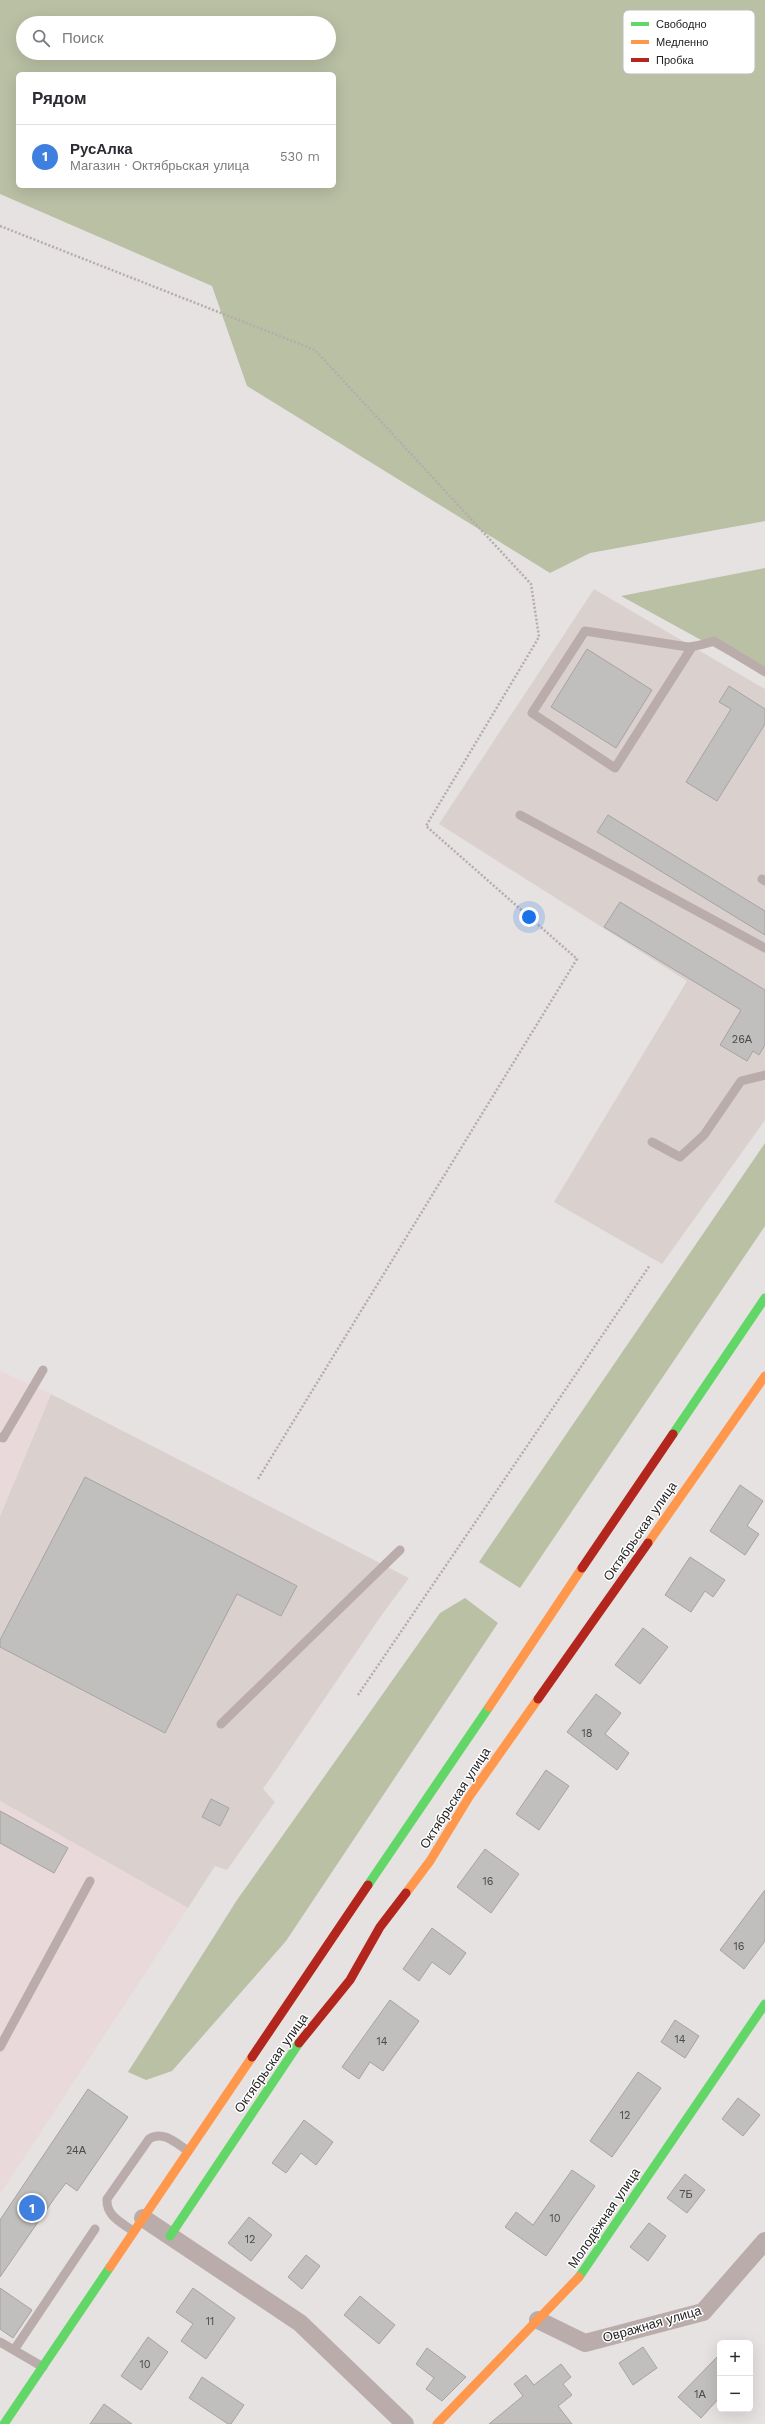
<!DOCTYPE html>
<html lang="ru">
<head>
<meta charset="utf-8">
<style>
  :root { --surface:#fff; --page:#f2f2f3; --text:#2b2b33; --muted:#7c7c81; --line:#e1e1e2; --accent:#d93025 }
  body { margin:0; font-family:"Work Sans",sans-serif; background:var(--page); color:var(--text) }
  .controls { position:absolute; right:12px; bottom:12px; display:grid; overflow:hidden; border-radius:6px; box-shadow:0 4px 16px #0002 }
  .controls button { width:36px; height:36px; display:grid; place-items:center; padding:0; border:0; border-bottom:1px solid var(--line); background:var(--surface); color:var(--text); font:20px sans-serif }
  .you { position:absolute; left:529px; top:917px; width:14px; height:14px; margin:-10px; border:3px solid #fff; border-radius:50%; background:#1a73e8; box-shadow:0 0 0 6px #1a73e833 }
  .badge { display:grid; place-items:center; width:26px; height:26px; border-radius:50%; background:var(--accent); color:#fff; font-size:13px; font-weight:700 }
  .pin { position:absolute; translate:-50% -50%; border:2px solid #fff; box-shadow:0 1px 4px #0006 }
  .list { margin:0; padding:0; list-style:none }
  h2 { display:flex; justify-content:space-between; align-items:center; height:52px; margin:0; padding:0 16px; font-size:17px }
  h2 small { font-size:13px; font-weight:400; color:var(--muted) }
  .list li { display:grid; grid-template-columns:26px 1fr auto; gap:12px; align-items:center; box-sizing:border-box; height:64px; padding:0 16px; border-top:1px solid var(--line) }
  .list b { display:block; font-size:15px; white-space:nowrap }
  .list p { margin:0; font-size:13px; white-space:nowrap; color:var(--muted) }
  .list em { font-size:13px; font-style:normal; color:var(--muted) }
  .icon { flex:none; width:22px; height:22px; fill:none; stroke:currentColor; stroke-width:2; stroke-linecap:round; stroke-linejoin:round }
  .map { position:relative; flex:none; width:765px; height:2424px; overflow:hidden }
  .search { position:absolute; background:var(--surface); box-shadow:0 4px 16px #0002; left:16px; top:16px; width:320px; height:44px; display:flex; align-items:center; gap:10px; box-sizing:border-box; padding:0 14px; border-radius:22px; color:var(--muted); font-size:15px }
  .panel { position:absolute; background:var(--surface); box-shadow:0 4px 16px #0002; left:16px; top:72px; width:320px; height:116px; border-radius:6px }
  .map>svg:first-child { display:block }
</style>
</head>
<body>
<div class="map">
<svg width="765" height="2424" viewBox="0 0 765 2424">
  <rect width="100%" height="100%" fill="#e5e2e1"/>
  <!-- built -->
  <path fill="#dad1ce" d="M 594,589 L 765,689 L 765,1120 L 662,1264 L 554,1202 L 687,981 L 439,824 Z
    M 51,1394 L 409,1578 L 381,1616 L 263,1789 L 275,1802 L 227,1870 L 215,1866 L 188,1908 L 0,1801 L 0,1516 Z"/>
  <!-- industrial -->
  <path fill="#e9d9da" d="M 0,1371 L 51,1394 L 0,1516 Z
    M 0,1801 L 188,1908 L 0,2194 Z"/>
  <!-- forest -->
  <path fill="#b9c0a4" fill-rule="evenodd" d="M 0,0 L 765,0 L 765,521 L 590,553 L 550,573 L 247,386 L 212,286 L 0,194 ZM 23,23 L 329,23 L 329,53 L 23,53 ZM 18,74 L 334,74 L 334,186 L 18,186 Z
    M 765,568 L 765,675 L 621,596 Z
    M 765,1143 L 765,1226 L 520,1588 L 479,1562 Z
    M 465,1598 L 498,1623 L 286,1941 L 172,2071 L 146,2080 L 128,2072 L 237,1900 L 440,1613 Z"/>
  <!-- building -->
  <path fill="#c1bfbe" stroke="#a6a3a2" d="M 587,649 L 652,690 L 616,748 L 551,707 Z
    M 729,686 L 765,709 L 765,724 L 717,801 L 686,782 L 731,709 L 719,702 Z
    M 608,815 L 765,911 L 765,935 L 597,832 Z
    M 620,902 L 765,990 L 765,1045 L 759,1055 L 753,1051 L 747,1061 L 720,1045 L 741,1010 L 604,927 Z
    M 85,1477 L 297,1586 L 281,1616 L 237,1594 L 165,1733 L 0,1647 L 0,1640 Z
    M 740,1485 L 763,1501 L 747,1526 L 759,1534 L 745,1555 L 710,1531 Z
    M 690,1557 L 725,1580 L 713,1597 L 705,1591 L 691,1612 L 665,1595 Z
    M 643,1628 L 668,1647 L 640,1684 L 615,1665 Z
    M 596,1694 L 621,1713 L 605,1734 L 629,1753 L 617,1770 L 567,1732 Z
    M 546,1770 L 569,1786 L 539,1830 L 516,1814 Z
    M 211,1799 L 229,1808 L 220,1826 L 202,1817 Z
    M 0,1811 L 68,1848 L 54,1873 L 0,1843 Z
    M 485,1849 L 519,1874 L 491,1913 L 457,1887 Z
    M 765,1890 L 765,1941 L 744,1969 L 720,1950 Z
    M 432,1928 L 466,1953 L 450,1975 L 432,1962 L 419,1981 L 403,1969 Z
    M 390,2000 L 419,2021 L 383,2071 L 370,2062 L 359,2079 L 342,2067 Z
    M 675,2020 L 699,2036 L 685,2058 L 661,2042 Z
    M 638,2072 L 661,2088 L 612,2157 L 590,2141 Z
    M 88,2089 L 128,2117 L 77,2191 L 66,2183 L 56,2196 L 0,2277 L 0,2220 Z
    M 738,2098 L 760,2115 L 743,2136 L 722,2119 Z
    M 304,2120 L 333,2142 L 316,2165 L 301,2153 L 286,2173 L 272,2163 Z
    M 572,2170 L 595,2186 L 546,2256 L 505,2227 L 516,2212 L 533,2225 Z
    M 685,2174 L 705,2190 L 687,2213 L 667,2198 Z
    M 249,2217 L 272,2235 L 251,2261 L 228,2243 Z
    M 649,2223 L 666,2236 L 648,2261 L 630,2247 Z
    M 306,2255 L 320,2266 L 302,2289 L 288,2277 Z
    M 0,2288 L 32,2310 L 13,2338 L 0,2329 Z
    M 193,2288 L 235,2318 L 206,2359 L 181,2341 L 193,2324 L 176,2312 Z
    M 360,2296 L 395,2325 L 379,2344 L 344,2315 Z
    M 148,2337 L 168,2352 L 141,2390 L 121,2376 Z
    M 643,2347 L 657,2368 L 633,2385 L 619,2363 Z
    M 427,2348 L 466,2377 L 442,2401 L 426,2389 L 434,2378 L 416,2364 Z
    M 720,2354 L 720,2397 L 701,2418 L 678,2397 Z
    M 561,2364 L 571,2377 L 563,2384 L 572,2395 L 558,2406 L 572,2424 L 489,2424 L 523,2396 L 514,2384 L 526,2375 L 534,2385 Z
    M 202,2377 L 244,2405 L 231,2424 L 228,2424 L 189,2398 Z
    M 104,2404 L 132,2424 L 90,2424 Z"/>
  <g fill="none" stroke-linecap="round" stroke-linejoin="round">
    <!-- path -->
    <path stroke="#b5acab" stroke-width="2.5" stroke-dasharray="2 2" stroke-linecap="butt" d="M 0,226 L 315,350 L 531,584 L 539,637 L 426,826 L 577,959 L 258,1479
      M 358,1695 L 650,1265"/>
    <!-- lane -->
    <path stroke="#bbacac" stroke-width="9" d="M 692,647 L 615,768 L 532,713 L 585,631 L 688,647 C 697,646 705,644 714,641 L 765,672
      M 520,815 L 765,948
      M 762,879 L 765,881
      M 652,1142 L 680,1157 L 704,1135 L 741,1081 L 765,1075
      M 0,1437 L 3,1438 L 43,1370
      M 221,1724 L 400,1550
      M 0,2047 L 90,1881
      M 133,2231 C 121,2222 106,2216 107,2199 L 149,2139 C 163,2130 176,2143 188,2151
      M 0,2342 L 43,2367
      M 14,2350 L 95,2229"/>
    <!-- street -->
    <path stroke="#bbacac" stroke-width="18" d="M 143,2218 L 300,2323 L 405,2424
      M 538,2320 L 585,2343 L 703,2312 L 765,2241"/>
    <!-- fast -->
    <path stroke="#63d668" stroke-width="9" d="M 673,1434 L 765,1298
      M 368,1885 L 489,1707
      M 170,2236 L 299,2043
      M 579,2277 L 765,2004
      M 4,2424 L 110,2267"/>
    <!-- slow -->
    <path stroke="#ff974d" stroke-width="9" d="M 648,1543 L 765,1376
      M 489,1707 L 582,1568
      M 406,1893 L 430,1861 L 469,1797 L 538,1699
      M 110,2267 L 252,2057
      M 437,2424 L 579,2277"/>
    <!-- jam -->
    <path stroke="#b3261e" stroke-width="9" d="M 582,1568 L 673,1434
      M 538,1699 L 648,1543
      M 299,2043 L 350,1980 L 380,1927 L 406,1893
      M 252,2057 L 368,1885"/>
  </g>
  <g text-anchor="middle" dominant-baseline="central" stroke-width="3" stroke-linejoin="round" paint-order="stroke">
    <!-- number labels -->
    <g font-size="11" fill="#4b4949">
      <text x="742" y="1039">26А</text>
      <text x="587" y="1733">18</text>
      <text x="488" y="1881">16</text>
      <text x="739" y="1946">16</text>
      <text x="680" y="2039">14</text>
      <text x="382" y="2041">14</text>
      <text x="625" y="2115">12</text>
      <text x="76" y="2150">24А</text>
      <text x="686" y="2194">7Б</text>
      <text x="555" y="2218">10</text>
      <text x="250" y="2239">12</text>
      <text x="210" y="2321">11</text>
      <text x="145" y="2364">10</text>
      <text x="700" y="2394">1А</text>
    </g>
    <!-- street labels -->
    <g font-size="13" fill="#242222" stroke="#fff">
      <text transform="translate(640 1531) rotate(-55)">Октябрьская улица</text>
      <text transform="translate(455 1798) rotate(-57)">Октябрьская улица</text>
      <text transform="translate(271 2063) rotate(-55)">Октябрьская улица</text>
      <text transform="translate(604 2218) rotate(-56)">Молодёжная улица</text>
      <text transform="translate(652 2324) rotate(-16)">Овражная улица</text>
    </g>
  </g>
  <!-- legend -->
  <rect x="623" y="10" width="132" height="64" rx="6" fill="#fff" stroke="#bdbdbd" stroke-width="1"/>
  <rect x="631" y="22" width="18" height="4" fill="#63d668"/>
  <rect x="631" y="40" width="18" height="4" fill="#ff974d"/>
  <rect x="631" y="58" width="18" height="4" fill="#b3261e"/>
  <g font-size="11" fill="#242222">
    <text x="656" y="28">Свободно</text>
    <text x="656" y="46">Медленно</text>
    <text x="656" y="64">Пробка</text>
  </g>
</svg>
<div class="controls">
<button>+</button>
<button>−</button>
</div>
<div class="you"></div>
<div class="pin badge" style="left:32px;top:2208px;background:#3f7fe0">1</div>
<div class="search"><svg class="icon" aria-label="search" viewBox="0 0 24 24"><circle cx="10" cy="10" r="6"/><path d="M15 15l6 6"/></svg>Поиск</div>
<section class="panel">
<h2>Рядом<small></small></h2>
<ul class="list">
<li><span class="badge" style="background:#3f7fe0">1</span><div><b>РусАлка</b><p>Магазин · Октябрьская улица</p></div><em>530 m</em></li>
</ul>
</section>
</div>
</body>
</html>
